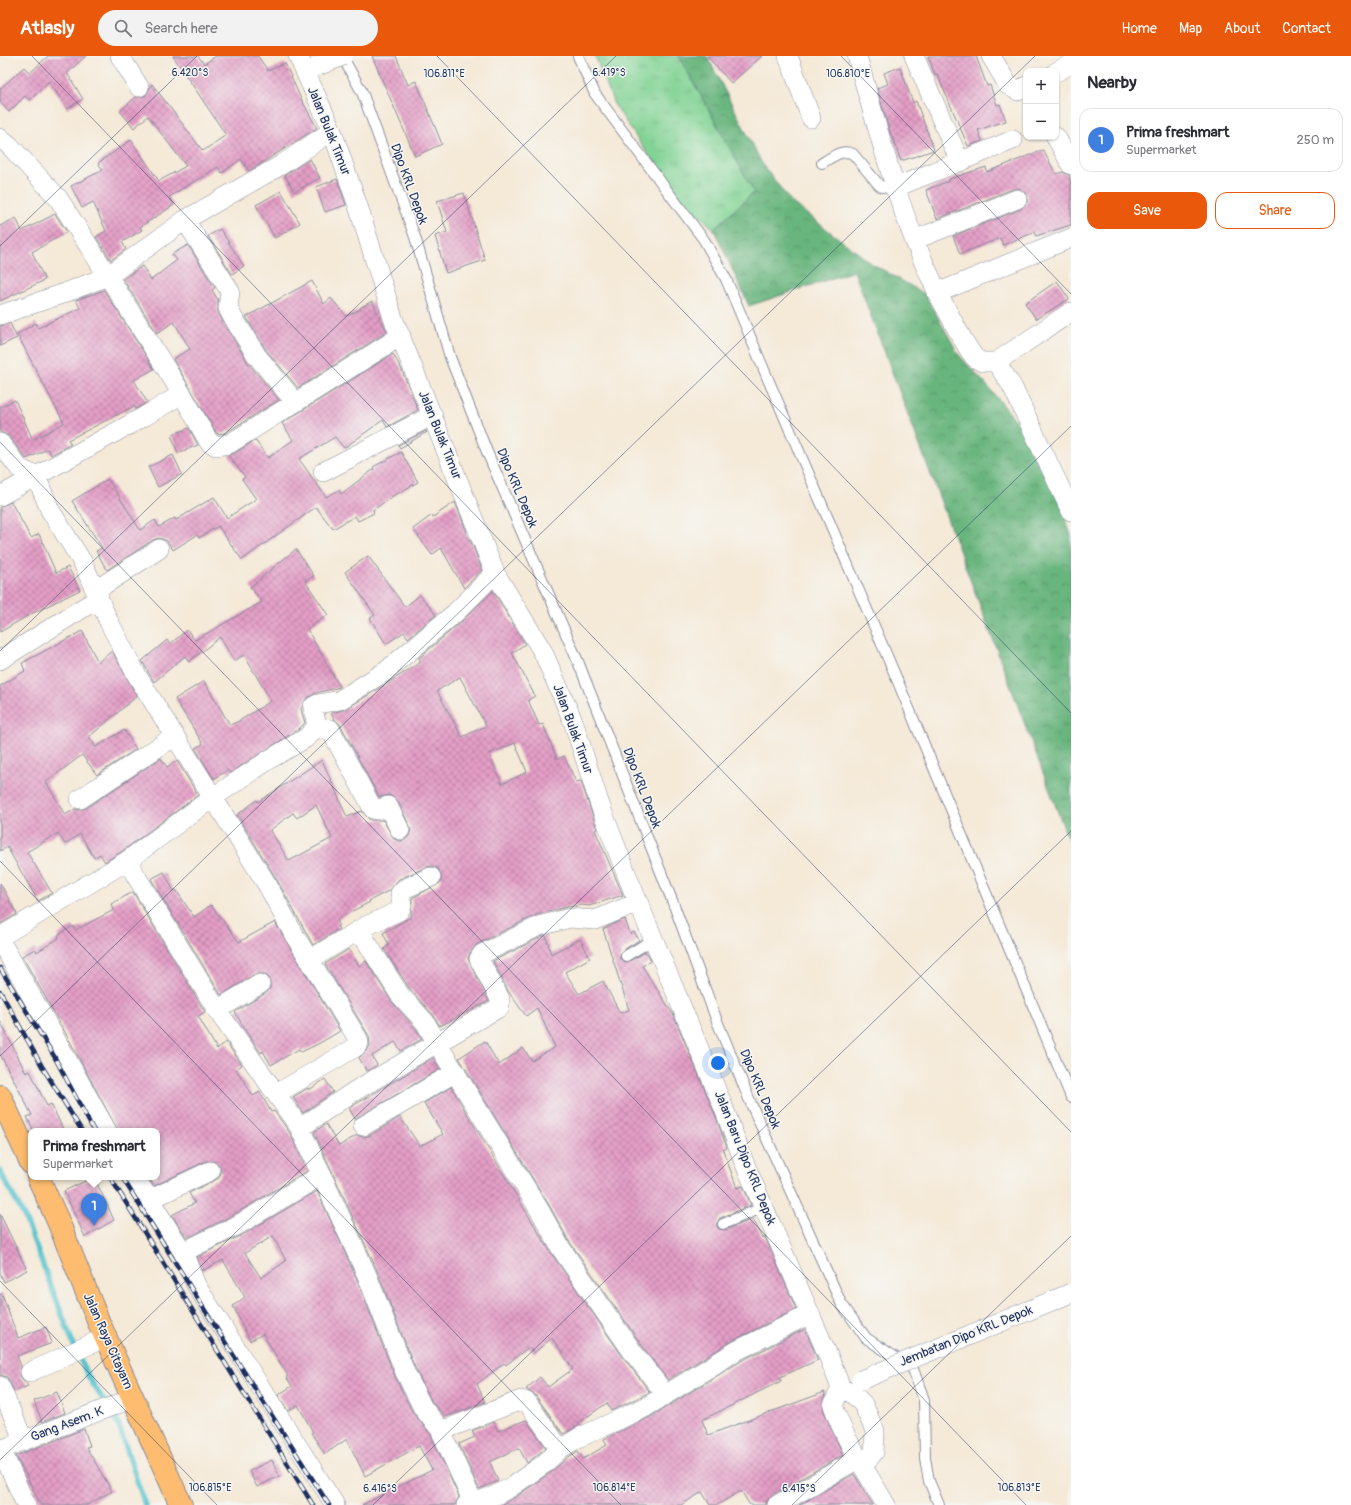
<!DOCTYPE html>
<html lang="en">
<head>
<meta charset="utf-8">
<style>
  :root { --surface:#fff; --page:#f2f2f3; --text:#2b2b33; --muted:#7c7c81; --line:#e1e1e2; --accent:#ea580c }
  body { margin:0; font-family:Pangolin,sans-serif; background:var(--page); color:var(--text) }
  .controls { position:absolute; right:12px; top:12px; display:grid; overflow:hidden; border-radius:8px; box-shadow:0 1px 3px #0004 }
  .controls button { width:36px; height:36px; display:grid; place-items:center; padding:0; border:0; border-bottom:1px solid var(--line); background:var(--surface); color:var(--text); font:20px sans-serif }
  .you { position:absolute; left:718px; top:1007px; width:14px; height:14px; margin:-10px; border:3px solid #fff; border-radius:50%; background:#1a73e8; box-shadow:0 0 0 6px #1a73e833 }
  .badge { display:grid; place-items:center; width:26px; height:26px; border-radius:50%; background:var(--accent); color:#fff; font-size:13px; font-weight:700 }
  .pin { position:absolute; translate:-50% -33px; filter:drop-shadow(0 1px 2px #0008) }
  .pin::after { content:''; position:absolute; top:21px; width:14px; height:12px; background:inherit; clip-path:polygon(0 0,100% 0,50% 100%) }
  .popup { position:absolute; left:28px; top:1072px; width:132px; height:52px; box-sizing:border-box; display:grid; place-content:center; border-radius:8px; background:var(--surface); filter:drop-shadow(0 1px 3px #0005); font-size:13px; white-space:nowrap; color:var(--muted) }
  .popup b { font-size:15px; color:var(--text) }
  .popup::after { content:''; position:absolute; left:50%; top:100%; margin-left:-8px; border:8px solid transparent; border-top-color:var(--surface) }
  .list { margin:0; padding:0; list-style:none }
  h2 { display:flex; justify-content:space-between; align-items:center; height:52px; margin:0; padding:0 16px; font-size:17px }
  h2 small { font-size:13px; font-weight:400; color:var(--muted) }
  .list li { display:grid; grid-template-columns:26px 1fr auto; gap:12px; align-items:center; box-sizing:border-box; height:64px; margin:0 8px 8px; padding:0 8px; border:1px solid var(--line); border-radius:12px }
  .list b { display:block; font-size:15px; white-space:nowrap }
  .list p { margin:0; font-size:13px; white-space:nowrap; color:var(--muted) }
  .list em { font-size:13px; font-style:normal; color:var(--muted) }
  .actions { display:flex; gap:8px; padding:12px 16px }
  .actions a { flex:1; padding:9px 0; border:1px solid var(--accent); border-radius:12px; text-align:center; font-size:14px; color:var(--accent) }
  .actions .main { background:var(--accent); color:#fff }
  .icon { flex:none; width:22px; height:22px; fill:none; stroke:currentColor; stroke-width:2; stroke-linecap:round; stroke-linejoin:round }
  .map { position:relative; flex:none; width:1071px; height:1449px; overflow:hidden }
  header { display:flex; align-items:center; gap:24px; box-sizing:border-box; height:56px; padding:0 20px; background:var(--accent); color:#fff }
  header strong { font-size:19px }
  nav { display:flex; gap:22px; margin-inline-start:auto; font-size:14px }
  .search { width:280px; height:36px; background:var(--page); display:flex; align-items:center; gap:10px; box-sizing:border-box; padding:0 14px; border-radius:22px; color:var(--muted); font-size:15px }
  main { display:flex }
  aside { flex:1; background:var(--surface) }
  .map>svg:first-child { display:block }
</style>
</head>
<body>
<header>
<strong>Atlasly</strong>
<div class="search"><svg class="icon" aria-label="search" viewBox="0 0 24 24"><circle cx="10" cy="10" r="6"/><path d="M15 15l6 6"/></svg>Search here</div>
<nav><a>Home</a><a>Map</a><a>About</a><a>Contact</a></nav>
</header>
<main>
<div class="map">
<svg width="1071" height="1449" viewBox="0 0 1071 1449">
  <defs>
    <pattern id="grass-tufts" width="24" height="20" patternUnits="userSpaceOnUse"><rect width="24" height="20" fill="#82d394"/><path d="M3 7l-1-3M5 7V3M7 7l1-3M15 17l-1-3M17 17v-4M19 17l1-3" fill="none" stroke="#70b582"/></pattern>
    <pattern id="forest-crowns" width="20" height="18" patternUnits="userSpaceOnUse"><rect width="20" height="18" fill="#69b57e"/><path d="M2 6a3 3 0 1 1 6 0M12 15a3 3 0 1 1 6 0" fill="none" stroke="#56946a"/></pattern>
    <pattern id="building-cross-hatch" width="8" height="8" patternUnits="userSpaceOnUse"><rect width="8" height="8" fill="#e49ec6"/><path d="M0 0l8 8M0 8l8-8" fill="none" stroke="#b881a4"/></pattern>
  </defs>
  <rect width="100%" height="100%" fill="#f6f6f2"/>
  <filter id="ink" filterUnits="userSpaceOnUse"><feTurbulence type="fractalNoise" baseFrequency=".025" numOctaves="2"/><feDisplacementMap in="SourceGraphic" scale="8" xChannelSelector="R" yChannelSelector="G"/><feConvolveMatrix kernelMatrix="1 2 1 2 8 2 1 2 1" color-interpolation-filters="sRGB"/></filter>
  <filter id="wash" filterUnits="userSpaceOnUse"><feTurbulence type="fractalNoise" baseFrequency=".012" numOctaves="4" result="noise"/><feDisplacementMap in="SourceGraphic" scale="16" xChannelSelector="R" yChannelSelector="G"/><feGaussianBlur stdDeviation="0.9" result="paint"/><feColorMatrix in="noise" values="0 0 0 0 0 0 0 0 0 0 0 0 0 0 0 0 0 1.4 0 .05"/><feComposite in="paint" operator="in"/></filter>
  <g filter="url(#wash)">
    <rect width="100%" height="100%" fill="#f5e9d7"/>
    <!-- grass -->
    <path fill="url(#grass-tufts)" stroke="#4e8179" d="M 595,0 L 679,0 L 754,136 L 714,173 L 671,133 L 614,48 Z"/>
    <!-- forest -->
    <path fill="url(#forest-crowns)" stroke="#42726e" d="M 679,0 L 707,0 L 763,109 L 791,146 L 871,207 L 925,238 L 959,299 L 990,333 L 1044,399 L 1071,479 L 1071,786 L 1068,783 L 854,215 L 749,250 L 714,173 L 754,136 Z"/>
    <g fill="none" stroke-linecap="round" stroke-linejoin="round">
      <!-- stream -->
      <path stroke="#56c3ce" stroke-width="5.5" d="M 0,1115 L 25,1162 L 74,1290 L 89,1322 L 118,1367 L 145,1449"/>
    </g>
    <g id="blocks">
      <!-- building -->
      <path fill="url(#building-cross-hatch)" fill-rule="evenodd" d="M 48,0 L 86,0 L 67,17 L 83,43 L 67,53 L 49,25 L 30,44 L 25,40 L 9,56 L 0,46 L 0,33 L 24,11 L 30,17 Z
        M 173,0 L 198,0 L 204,8 L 216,0 L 258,0 L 268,15 L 285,7 L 300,41 L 317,72 L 249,115 L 241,103 L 222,117 L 218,111 L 169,141 L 174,149 L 140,171 L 142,174 L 122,186 L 126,193 L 111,204 L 96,181 L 106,175 L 93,146 L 82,152 L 71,130 L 103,114 L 98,107 L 131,84 L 159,125 L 186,110 L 148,60 L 134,72 L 120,55 L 136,41 L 145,40 L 152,28 L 203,95 L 226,79 Z
        M 372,0 L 396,0 L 408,29 L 416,25 L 442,88 L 415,100 Z
        M 707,0 L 762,0 L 731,27 Z
        M 928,0 L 976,0 L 987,30 L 990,29 L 997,49 L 1000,48 L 1006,65 L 978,74 L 982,85 L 968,90 L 937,18 L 935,19 Z
        M 900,11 L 913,47 L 916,45 L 934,94 L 901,105 L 887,67 L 877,32 L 888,28 L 884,17 Z
        M 1043,94 L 1056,118 L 1063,116 L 1069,119 L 1071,130 L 1071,169 L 1036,180 L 1035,176 L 1003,189 L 1000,182 L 960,198 L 953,180 L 1021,153 L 1028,145 L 1027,139 L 1019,132 L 1013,133 L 937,163 L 926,134 L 949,125 L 949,123 L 986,111 L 987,116 Z
        M 310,103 L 320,122 L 294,136 L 285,119 Z
        M 337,123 L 346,149 L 325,156 L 316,131 Z
        M 281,135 L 300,167 L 275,182 L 256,149 Z
        M 464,137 L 485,204 L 446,217 L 435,180 L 447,176 L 437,145 Z
        M 55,158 L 67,176 L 32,196 L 45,224 L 0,245 L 0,170 L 16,162 L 22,175 Z
        M 220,173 L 244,210 L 232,218 L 208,180 Z
        M 188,189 L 215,232 L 212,234 L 218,244 L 218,257 L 223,266 L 248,307 L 279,344 L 225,377 L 217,378 L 173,303 L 190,293 L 174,266 L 157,277 L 123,223 L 142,210 L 151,224 L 177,204 L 172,198 Z
        M 312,225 L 324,248 L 331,242 L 346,260 L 361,253 L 360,252 L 372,245 L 387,276 L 298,332 L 266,294 L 246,261 Z
        M 1057,225 L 1069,243 L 1036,263 L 1025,247 Z
        M 104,234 L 154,313 L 134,324 L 147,346 L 136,353 L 134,350 L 68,384 L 71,388 L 51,399 L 48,393 L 26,403 L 9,380 L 0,376 L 0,351 L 15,344 L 33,384 L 64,367 L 17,278 L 36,267 L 38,272 L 80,252 L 76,244 Z
        M 10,267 L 17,282 L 0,290 L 0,270 Z
        M 393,298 L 401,312 L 418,354 L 387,371 L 383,364 L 344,392 L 335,381 L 299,403 L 326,441 L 339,434 L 341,438 L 374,413 L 373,411 L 401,396 L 418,426 L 393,440 L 373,454 L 374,457 L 358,465 L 355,460 L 333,473 L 316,451 L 242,504 L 218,470 L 199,482 L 197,479 L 173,494 L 167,485 L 159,482 L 153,484 L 107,514 L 96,495 L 102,492 L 72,445 L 108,423 L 140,474 L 155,464 L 159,471 L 175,462 L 176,464 L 214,441 L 227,462 L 256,443 L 242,423 L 245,421 L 228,399 L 235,397 L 255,384 L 268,402 L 293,384 L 282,367 Z
        M 189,372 L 198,389 L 178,397 L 171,379 Z
        M 426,375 L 427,376 L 400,392 L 398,389 Z
        M 173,399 L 182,418 L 158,431 L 148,411 Z
        M 11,446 L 31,482 L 39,478 L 56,517 L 68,511 L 80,534 L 31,558 L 0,576 L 0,451 Z
        M 455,446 L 467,476 L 465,477 L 473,490 L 482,514 L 464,532 L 441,492 L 432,499 L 413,473 L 432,459 L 433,461 Z
        M 296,493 L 314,520 L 305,525 L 328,559 L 307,573 L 340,631 L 316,637 L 307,642 L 301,653 L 305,667 L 299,673 L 230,717 L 227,714 L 214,723 L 195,692 L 203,688 L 175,643 L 204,625 L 230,669 L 239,665 L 271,645 L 244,599 L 234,605 L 220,581 L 189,606 L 185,600 L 154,626 L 142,605 L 167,584 L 170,588 L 187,574 L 195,584 L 262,546 L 250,531 Z
        M 368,500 L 405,551 L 420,539 L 436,559 L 408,582 L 404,576 L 386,588 L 370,562 L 375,559 L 345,516 Z
        M 493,535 L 525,588 L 512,597 L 535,640 L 528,644 L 539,669 L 543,668 L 557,703 L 564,700 L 576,726 L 581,725 L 597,773 L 595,774 L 623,839 L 589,850 L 582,849 L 567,851 L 536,859 L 477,888 L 470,897 L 468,903 L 489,945 L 440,970 L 433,959 L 409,932 L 384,893 L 389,889 L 383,877 L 411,861 L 412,842 L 440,827 L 442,822 L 438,812 L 433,810 L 427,811 L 399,823 L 390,834 L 369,845 L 370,846 L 337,863 L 339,869 L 337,870 L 339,873 L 313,889 L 277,824 L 237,759 L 257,744 L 258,746 L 322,704 L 347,761 L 362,755 L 370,764 L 383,764 L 394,783 L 400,785 L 405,784 L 409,780 L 411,774 L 398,745 L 390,739 L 379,741 L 340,668 L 334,663 L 331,657 L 346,653 L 421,606 L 419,602 L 462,565 ZM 460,621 L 486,670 L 462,681 L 437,635 ZM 515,687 L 527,716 L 502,728 L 489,698 ZM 316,749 L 332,782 L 289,805 L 270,774 L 293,757 L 297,762 Z
        M 82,575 L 98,606 L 112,595 L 137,640 L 89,681 L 96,691 L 124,674 L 136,693 L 97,719 L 82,699 L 46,726 L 65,759 L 75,753 L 80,754 L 86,752 L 161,702 L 167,711 L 177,705 L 198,739 L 121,796 L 105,806 L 100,798 L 94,802 L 80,778 L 65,788 L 58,777 L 27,796 L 52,837 L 38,845 L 7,791 L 0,795 L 0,630 L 25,615 L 22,607 Z
        M 164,816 L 174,835 L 176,834 L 194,861 L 211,849 L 239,886 L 275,866 L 340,975 L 318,988 L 301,996 L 299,993 L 271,1009 L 263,995 L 261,997 L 245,974 L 235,956 L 266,937 L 270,933 L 270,923 L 265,918 L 255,918 L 221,939 L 151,823 Z
        M 0,827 L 17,858 L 0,868 Z
        M 133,836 L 205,956 L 198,960 L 217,993 L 226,986 L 242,1009 L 236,1013 L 253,1040 L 260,1036 L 271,1056 L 274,1055 L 290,1077 L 307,1115 L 231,1160 L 187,1182 L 172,1159 L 195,1147 L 189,1137 L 219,1122 L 221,1116 L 220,1110 L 216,1106 L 206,1105 L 154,1130 L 148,1121 L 157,1121 L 157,1075 L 118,1075 L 66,978 L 22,900 L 35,893 L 37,896 L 59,882 L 58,879 L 73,870 L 75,874 L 114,854 L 111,848 Z
        M 625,863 L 630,878 L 634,876 L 639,884 L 622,895 L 620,900 L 620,903 L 627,906 L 646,896 L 649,900 L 651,905 L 642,910 L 673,958 L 714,1056 L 727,1092 L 723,1094 L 737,1132 L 743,1130 L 751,1149 L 720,1162 L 717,1167 L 717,1171 L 719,1173 L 725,1174 L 753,1163 L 763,1182 L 765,1181 L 796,1253 L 730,1286 L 668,1324 L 641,1288 L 569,1185 L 549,1149 L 459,1002 L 485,985 L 499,1009 L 523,992 L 532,1005 L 555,991 L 537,952 L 526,960 L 508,935 L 493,905 L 543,880 L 546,880 L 551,898 L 580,883 L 590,902 L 565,916 L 579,938 L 603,925 L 620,957 L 629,954 L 603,873 Z
        M 349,893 L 359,910 L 366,905 L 391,945 L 416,973 L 422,983 L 401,995 L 395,986 L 372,1000 L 377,1009 L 367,1015 L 359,1002 L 368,993 L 370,989 L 369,980 L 325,908 Z
        M 0,965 L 26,1017 L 30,1015 L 47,1050 L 51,1048 L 64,1075 L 34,1075 L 27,1061 L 32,1059 L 0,998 Z
        M 433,1002 L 440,1013 L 355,1063 L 349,1052 Z
        M 325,1023 L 333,1036 L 303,1057 L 293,1041 L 308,1032 L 309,1034 Z
        M 451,1031 L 551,1197 L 623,1301 L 650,1336 L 611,1355 L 607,1347 L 578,1367 L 579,1369 L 563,1378 L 536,1340 L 526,1333 L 540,1321 L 548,1331 L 573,1313 L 552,1282 L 534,1297 L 529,1291 L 506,1309 L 504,1307 L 477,1328 L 485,1346 L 445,1361 L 432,1346 L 415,1312 L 376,1212 L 314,1076 L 326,1068 L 339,1090 L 357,1079 L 363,1081 L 369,1080 L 400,1061 L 420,1090 L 443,1078 L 424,1047 Z
        M 94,1121 L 114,1164 L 85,1181 L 64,1135 Z
        M 317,1135 L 356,1221 L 395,1321 L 413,1357 L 431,1379 L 459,1441 L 455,1449 L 362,1449 L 432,1414 L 419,1390 L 365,1420 L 347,1383 L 325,1398 L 311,1377 L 313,1376 L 298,1349 L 288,1355 L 278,1339 L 292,1330 L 286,1321 L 288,1320 L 263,1278 L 250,1285 L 233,1250 L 245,1241 L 223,1204 L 202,1215 L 197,1201 L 242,1179 ZM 273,1180 L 286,1205 L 261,1222 L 245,1197 Z
        M 0,1158 L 27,1214 L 4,1226 L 0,1217 Z
        M 0,1238 L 2,1238 L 18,1282 L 46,1271 L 52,1287 L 17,1300 L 21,1310 L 20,1320 L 28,1330 L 14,1335 L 7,1321 L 0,1319 Z
        M 805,1273 L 818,1304 L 780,1321 L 781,1325 L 702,1364 L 708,1379 L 825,1336 L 823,1353 L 843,1399 L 772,1439 L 767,1444 L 766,1449 L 750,1449 L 741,1435 L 717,1449 L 710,1449 L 702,1436 L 681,1449 L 501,1449 L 517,1440 L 550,1417 L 567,1402 L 578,1395 L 583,1403 L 607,1389 L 604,1383 L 652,1360 L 741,1305 Z
        M 57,1336 L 65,1357 L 42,1366 L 34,1345 Z
        M 526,1364 L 546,1392 L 527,1407 L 519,1392 L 490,1406 L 498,1425 L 479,1433 L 459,1388 L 475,1381 L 472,1375 L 494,1366 L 498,1375 Z
        M 84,1373 L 90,1390 L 86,1391 L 112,1435 L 87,1449 L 41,1449 L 16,1400 Z
        M 272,1404 L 279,1420 L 257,1431 L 249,1415 Z
        M 854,1418 L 873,1449 L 799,1449 Z"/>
    </g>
  </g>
  <g filter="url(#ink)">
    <use href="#blocks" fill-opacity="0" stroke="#888c9a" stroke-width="1"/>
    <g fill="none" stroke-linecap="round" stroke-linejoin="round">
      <defs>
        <path id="service" d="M 342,0 L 362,36 L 415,181 L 450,301 L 487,396 L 579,608 L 675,852 L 717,965 L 752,1050 L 841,1247 L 866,1282 L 913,1313 L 924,1344 L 925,1402 L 929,1425 L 939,1449
          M 578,0 L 595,38 L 704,184 L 726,223 L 762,309 L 893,614 L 1071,1041
          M 822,107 C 831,102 842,92 853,98 L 879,129 L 882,131 L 894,132
          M 626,900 L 654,883
          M 723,1168 L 764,1151"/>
        <path id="minor" d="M 120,0 L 139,31
          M 298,0 L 332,75 L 359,153 L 393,262 L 495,517 L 543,596 L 573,665 L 600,749 L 628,822 L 723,1050 L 744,1106 L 830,1304 L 841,1332 L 833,1349 C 845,1386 867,1416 886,1449
          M 788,0 L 811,62
          M 857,0 C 882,89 905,179 950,260 C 958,275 965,289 975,302 L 982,306 L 996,306 L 1071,256
          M 914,0 L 960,106
          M 991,0 L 1008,29 L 1018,35 L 1026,30
          M 1056,16 L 1071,8
          M 332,75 L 281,109 L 185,164 L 108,220 L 182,338 L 209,386 L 216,390 L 229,388 L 401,280
          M 1056,81 L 1071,109
          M 0,82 L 9,89 L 58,142 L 108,220 L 62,238 L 0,259
          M 894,132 L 1013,84
          M 185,164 L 230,235 L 228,252 L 232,260 L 257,300 L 295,346
          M 914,184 L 1017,143
          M 937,237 L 1071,182
          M 996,306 L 1012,330 L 1071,455
          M 0,387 L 19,412 L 36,420 L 50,454 L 83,507 L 109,566 L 136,618 L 268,830 L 293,877 L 358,983 L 359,987 L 356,991 L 276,1038
          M 323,416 L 433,359
          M 0,440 L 145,360 L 182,338
          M 96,534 L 159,493
          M 0,604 L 99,542
          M 317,671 L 330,673 L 373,753 L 377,754 L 388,750 L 400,774
          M 80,743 L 175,680
          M 127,805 L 217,954 L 300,1072 L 366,1217 L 405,1316 L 423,1352 L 440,1373 L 473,1446
          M 359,874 L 400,939 L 425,966 L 437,987 L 500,951 L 500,943 L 479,903 L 482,898 L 539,870 L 570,862 L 595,864 L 639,846
          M 0,881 L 127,805 L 212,742 L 270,703 L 306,682 L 317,671 L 313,651 L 318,648 L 340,644 L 386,615 L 455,557 L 495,517
          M 0,884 L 107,1075
          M 309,904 L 366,870 L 399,855 L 402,850 L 400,837 L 404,833 L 431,821
          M 217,954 L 260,928
          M 363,1070 L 456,1016
          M 300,1072 L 353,1036 L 437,987 L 540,1155 L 560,1191 L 632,1295 L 666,1339
          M 135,1121 L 183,1196 L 196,1229 L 335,1449
          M 149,1144 L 210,1115
          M 183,1196 L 236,1170 L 322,1119
          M 30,1316 L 106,1281
          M 0,1330 L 24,1385
          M 841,1332 L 853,1338 L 863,1348 L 875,1375 L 874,1396 L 862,1410
          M 440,1373 L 449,1372 L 521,1344 L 527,1346 L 560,1393
          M 1,1393 L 26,1449
          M 0,1394 L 133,1342
          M 466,1449 L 496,1439 L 511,1431 L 544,1408 L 560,1393 L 578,1382 L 646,1351 L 736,1295 L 810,1258
          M 777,1449 L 858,1403"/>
        <path id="primary" d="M 0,1040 L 31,1107
          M 38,1121 L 58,1165 L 99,1267 L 181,1449"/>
      </defs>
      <!-- service casing -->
      <use href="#service" stroke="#888c9a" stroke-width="12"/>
      <!-- minor casing -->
      <use href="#minor" stroke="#888c9a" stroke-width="20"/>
      <!-- primary casing -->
      <use href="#primary" stroke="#888c9a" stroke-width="24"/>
      <!-- service -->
      <use href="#service" stroke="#fff" stroke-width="10"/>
      <!-- minor -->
      <use href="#minor" stroke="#fff" stroke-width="19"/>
      <!-- primary -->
      <use href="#primary" stroke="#febc70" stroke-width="22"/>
      <defs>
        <path id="rail" d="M 0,912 L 54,1000 L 94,1075
          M 0,935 L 43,1012 L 82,1075
          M 110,1121 L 313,1449
          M 122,1121 L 206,1256 L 329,1449"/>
      </defs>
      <!-- rail casing -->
      <use href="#rail" stroke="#1b2f5e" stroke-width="4.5"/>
      <!-- rail -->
      <use href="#rail" stroke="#f6f6f2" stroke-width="3" stroke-dasharray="9" stroke-linecap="butt"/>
      <defs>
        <path id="minor-bridge" d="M 318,10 L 343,0
          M 861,1324 L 1071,1237"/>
      </defs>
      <!-- minor-bridge casing -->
      <use href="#minor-bridge" stroke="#888c9a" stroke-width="20" stroke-linecap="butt"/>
      <!-- minor-bridge -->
      <use href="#minor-bridge" stroke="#fff" stroke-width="19"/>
    </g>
  </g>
  <!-- ticks -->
  <path fill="none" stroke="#1b2f5e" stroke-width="1" stroke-opacity="0.45" d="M 32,0 L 1071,1076M 437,0 L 1071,657M 841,0 L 1071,238M 0,190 L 197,0M 0,386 L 1026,1449M 0,595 L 616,0M 0,805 L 621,1449M 0,1000 L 1035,0M 0,1225 L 217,1449M 0,1404 L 1071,370M 373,1449 L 1071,775M 792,1449 L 1071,1180"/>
  <g text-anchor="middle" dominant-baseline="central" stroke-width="3" stroke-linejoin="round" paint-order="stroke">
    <!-- street labels -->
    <g font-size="13" fill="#1b2f5e" stroke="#f6f6f2">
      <text transform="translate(329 75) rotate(68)">Jalan Bulak Timur</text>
      <text transform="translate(409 128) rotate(70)">Dipo KRL Depok</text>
      <text transform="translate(440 379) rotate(68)">Jalan Bulak Timur</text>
      <text transform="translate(517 432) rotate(67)">Dipo KRL Depok</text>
      <text transform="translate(573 673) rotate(70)">Jalan Bulak Timur</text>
      <text transform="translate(642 732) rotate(69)">Dipo KRL Depok</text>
      <text transform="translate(760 1033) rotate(67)">Dipo KRL Depok</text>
      <text transform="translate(745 1102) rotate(68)">Jalan Baru Dipo KRL Depok</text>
      <text transform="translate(966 1280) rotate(-22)">Jembatan Dipo KRL Depok</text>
      <text transform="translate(108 1285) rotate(66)">Jalan Raya Citayam</text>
      <text transform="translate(67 1368) rotate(-21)">Gang Asem. K</text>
    </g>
  </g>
  <g font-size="10" text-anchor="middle" fill="#1b2f5e" stroke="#f6f6f2" stroke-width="3" stroke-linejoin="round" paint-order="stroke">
    <text x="190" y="20">6.420°S</text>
    <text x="609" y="20">6.419°S</text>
    <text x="444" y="21">106.811°E</text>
    <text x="848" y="21">106.810°E</text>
    <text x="210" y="1435">106.815°E</text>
    <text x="614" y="1435">106.814°E</text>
    <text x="1019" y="1435">106.813°E</text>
    <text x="380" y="1436">6.416°S</text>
    <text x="799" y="1436">6.415°S</text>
  </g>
</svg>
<div class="controls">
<button>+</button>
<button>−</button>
</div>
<div class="you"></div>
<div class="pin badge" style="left:94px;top:1170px;background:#3f7fe0">1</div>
<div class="popup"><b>Prima freshmart</b>Supermarket</div>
</div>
<aside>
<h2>Nearby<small></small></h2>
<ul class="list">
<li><span class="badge" style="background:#3f7fe0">1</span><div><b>Prima freshmart</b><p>Supermarket</p></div><em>250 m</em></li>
</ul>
<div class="actions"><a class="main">Save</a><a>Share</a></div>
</aside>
</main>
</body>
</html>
